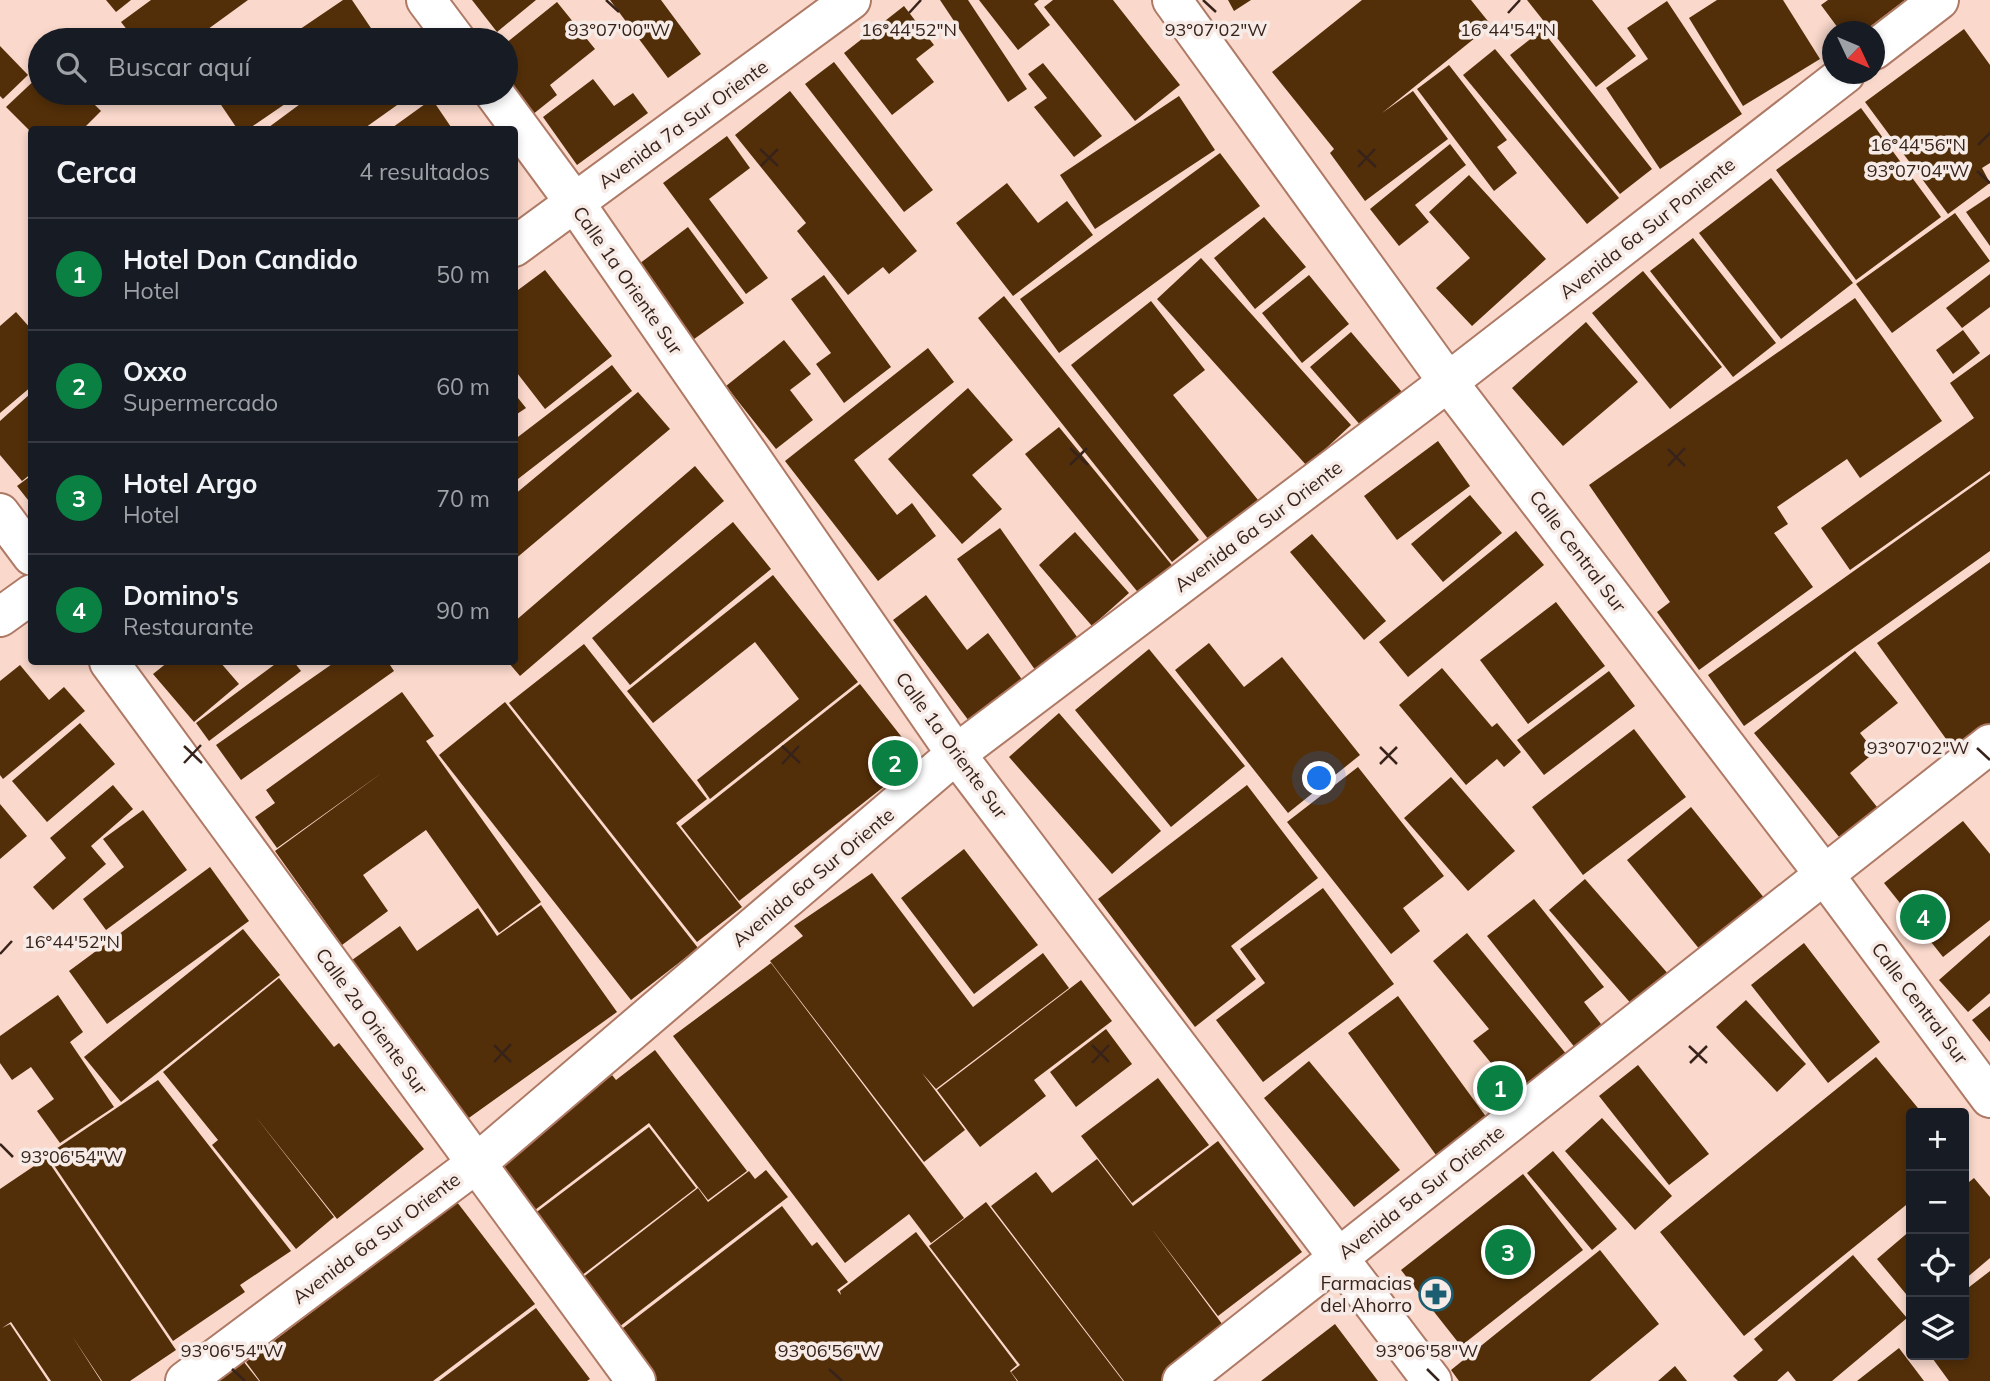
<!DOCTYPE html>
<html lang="es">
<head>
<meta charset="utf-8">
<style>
  :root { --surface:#171b24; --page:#20242c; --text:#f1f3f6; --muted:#9ea1a6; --line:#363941; --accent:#0b8043 }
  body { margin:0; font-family:Mulish,sans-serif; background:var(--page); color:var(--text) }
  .controls { position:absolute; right:21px; bottom:21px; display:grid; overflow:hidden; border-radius:7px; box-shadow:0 4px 10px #0003 }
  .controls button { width:63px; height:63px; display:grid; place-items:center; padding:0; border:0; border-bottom:2px solid var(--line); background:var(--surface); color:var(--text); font:35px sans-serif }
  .compass { position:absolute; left:1822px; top:21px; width:63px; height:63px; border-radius:50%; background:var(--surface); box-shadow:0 4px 10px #0003; rotate:134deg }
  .you { position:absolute; left:1320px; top:779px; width:24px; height:24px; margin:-18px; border:5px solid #fff; border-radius:50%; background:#1a73e8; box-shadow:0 0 0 10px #1a73e833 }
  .badge { display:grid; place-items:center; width:46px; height:46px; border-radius:50%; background:var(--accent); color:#fff; font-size:23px; font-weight:700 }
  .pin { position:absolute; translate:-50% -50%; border:4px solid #fff; box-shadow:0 2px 7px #0006 }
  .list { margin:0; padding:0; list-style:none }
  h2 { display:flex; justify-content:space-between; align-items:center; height:91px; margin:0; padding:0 28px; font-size:30px }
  h2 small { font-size:23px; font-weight:400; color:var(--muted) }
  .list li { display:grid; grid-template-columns:46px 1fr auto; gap:21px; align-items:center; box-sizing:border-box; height:112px; padding:0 28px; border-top:2px solid var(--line) }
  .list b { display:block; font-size:26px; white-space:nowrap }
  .list p { margin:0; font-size:23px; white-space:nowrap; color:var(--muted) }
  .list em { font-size:23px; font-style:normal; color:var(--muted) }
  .icon { flex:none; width:38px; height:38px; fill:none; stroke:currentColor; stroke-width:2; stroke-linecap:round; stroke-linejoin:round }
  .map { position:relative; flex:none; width:1990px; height:1381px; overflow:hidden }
  .search { position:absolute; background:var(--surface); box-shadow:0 4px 10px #0003; left:28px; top:28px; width:490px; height:77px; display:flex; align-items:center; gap:18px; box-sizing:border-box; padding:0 24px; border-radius:38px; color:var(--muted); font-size:26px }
  .panel { position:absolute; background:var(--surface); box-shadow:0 4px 10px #0003; left:28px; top:126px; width:490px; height:539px; border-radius:7px }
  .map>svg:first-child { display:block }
</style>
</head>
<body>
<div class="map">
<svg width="1990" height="1381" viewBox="0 0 1990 1381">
  <rect width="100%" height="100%" fill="#fad8cb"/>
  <!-- building -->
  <path fill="#532f09" d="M 106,0 L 131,0 L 116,12 Z
    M 151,0 L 248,0 L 193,40 L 135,40 L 121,22 Z
    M 343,0 L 352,0 L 379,40 L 284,40 Z
    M 472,0 L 536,0 L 497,32 Z
    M 610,0 L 661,0 L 701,54 L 668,78 Z
    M 940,0 L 968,0 L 1027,89 L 1008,102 Z
    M 979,0 L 1039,0 L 1034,4 L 1050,25 L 1018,50 Z
    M 1053,0 L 1113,0 L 1180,85 L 1135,121 L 1044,7 Z
    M 1228,0 L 1251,0 L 1234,11 Z
    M 1362,0 L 1471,0 L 1491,25 L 1382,113 L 1413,91 L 1448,139 L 1365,201 L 1330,153 L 1334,149 L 1272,72 Z
    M 1527,0 L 1592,0 L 1636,56 L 1596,87 Z
    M 1717,0 L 1783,0 L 1820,59 L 1743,106 L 1689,18 Z
    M 1828,0 L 1905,0 L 1863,32 L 1841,32 L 1821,5 Z
    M 1667,1 L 1742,114 L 1660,169 L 1606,88 L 1648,59 L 1627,28 Z
    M 557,2 L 595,49 L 550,85 L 557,95 L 532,115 L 506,82 L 506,43 Z
    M 904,6 L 934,45 L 916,59 L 934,82 L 892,115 L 844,53 Z
    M 1964,29 L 1990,65 L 1990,163 L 1982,168 L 1990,183 L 1948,214 L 1865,102 Z
    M 1542,30 L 1652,169 L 1620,194 L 1510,55 Z
    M 0,46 L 28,75 L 3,99 L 0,96 Z
    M 1495,49 L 1619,198 L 1587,224 L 1463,75 Z
    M 834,62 L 933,190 L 904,212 L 805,84 Z
    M 1043,63 L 1102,136 L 1074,157 L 1034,107 L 1047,98 L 1028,74 Z
    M 1449,65 L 1507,140 L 1497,147 L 1517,173 L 1494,191 L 1417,89 Z
    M 40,75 L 40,93 L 83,93 L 101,111 L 82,130 L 32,130 L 32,133 L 6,107 Z
    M 593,79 L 614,106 L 633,93 L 648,113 L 577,165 L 543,117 Z
    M 790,91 L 917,251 L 889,274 L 883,267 L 848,295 L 797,231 L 806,223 L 735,135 Z
    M 213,93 L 301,93 L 247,130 L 238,130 Z
    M 315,93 L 414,93 L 362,130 L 265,130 Z
    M 1179,96 L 1215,150 L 1095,229 L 1060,175 Z
    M 432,99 L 453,130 L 389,130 Z
    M 1861,108 L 1941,217 L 1856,280 L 1776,170 Z
    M 727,136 L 750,168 L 709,199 L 768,278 L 746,294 L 663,183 Z
    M 1450,144 L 1466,165 L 1415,205 L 1429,222 L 1399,246 L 1370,209 Z
    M 1220,153 L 1260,206 L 1059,353 L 1020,299 Z
    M 1469,175 L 1546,259 L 1472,326 L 1436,288 L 1470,258 L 1429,212 Z
    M 1771,178 L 1853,283 L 1781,339 L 1699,233 Z
    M 1007,183 L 1038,223 L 1067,201 L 1093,235 L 1013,296 L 956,223 Z
    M 1990,196 L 1990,246 L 1966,212 Z
    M 1955,213 L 1990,261 L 1892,333 L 1856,284 Z
    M 1264,217 L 1306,267 L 1255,309 L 1214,258 Z
    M 688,227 L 744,303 L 690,342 L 635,267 Z
    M 1693,238 L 1776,343 L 1733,377 L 1650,271 Z
    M 1201,258 L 1351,425 L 1307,466 L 1157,299 Z
    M 545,270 L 612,356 L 545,409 L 514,369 L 514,293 Z
    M 1643,271 L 1722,367 L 1670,409 L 1592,313 Z
    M 1990,274 L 1990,307 L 1962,328 L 1946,308 Z
    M 824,275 L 891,367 L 844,403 L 816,364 L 831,353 L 791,299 Z
    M 1309,275 L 1349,324 L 1302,363 L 1262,313 Z
    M 1004,296 L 1199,540 L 1172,562 L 978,318 Z
    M 1855,298 L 1942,421 L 1860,478 L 1847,459 L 1777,507 L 1788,524 L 1774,533 L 1813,587 L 1699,670 L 1657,612 L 1670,602 L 1589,485 Z
    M 1151,301 L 1205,370 L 1173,395 L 1258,500 L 1209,540 L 1071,365 Z
    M 16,312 L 32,330 L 32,386 L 0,413 L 0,326 Z
    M 1586,322 L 1638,382 L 1563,446 L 1512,388 Z
    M 1963,330 L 1980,353 L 1953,374 L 1936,350 Z
    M 1351,332 L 1402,392 L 1362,427 L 1310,367 Z
    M 784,340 L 811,374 L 790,390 L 813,420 L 776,449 L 726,386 Z
    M 928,348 L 954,382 L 854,460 L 897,515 L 912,503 L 936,536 L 878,581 L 785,461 Z
    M 1990,354 L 1990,471 L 1850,570 L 1821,528 L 1974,418 L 1950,383 Z
    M 612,365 L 632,391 L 514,482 L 514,440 Z
    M 968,388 L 1013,440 L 972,475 L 1002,509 L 962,544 L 888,459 Z
    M 638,392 L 670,429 L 514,560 L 514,495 Z
    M 514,393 L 526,408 L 514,416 Z
    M 30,394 L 32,473 L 22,481 L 0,455 L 0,421 Z
    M 1059,427 L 1175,569 L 1141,596 L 1025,454 Z
    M 1438,441 L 1470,486 L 1397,540 L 1364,496 Z
    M 695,466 L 724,501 L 520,676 L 508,662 L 514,662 L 514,622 Z
    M 1990,474 L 1990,551 L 1744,726 L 1708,675 Z
    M 32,475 L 32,505 L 17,486 Z
    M 1470,495 L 1502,533 L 1443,582 L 1411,544 Z
    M 733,522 L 771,569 L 630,685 L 592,638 Z
    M 1000,528 L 1082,644 L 1038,674 L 957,559 Z
    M 1516,531 L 1544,565 L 1408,677 L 1379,642 Z
    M 1075,532 L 1129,593 L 1092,626 L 1039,565 Z
    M 1312,534 L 1386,621 L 1364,640 L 1290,552 Z
    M 1990,562 L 1990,724 L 1954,750 L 1877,643 Z
    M 773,575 L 858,682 L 710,799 L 697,780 L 799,699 L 755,642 L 653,723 L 627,691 Z
    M 926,595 L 967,650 L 988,633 L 1026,685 L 972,725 L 893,620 Z
    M 1556,602 L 1605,666 L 1528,724 L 1480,660 Z
    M 1209,643 L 1244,687 L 1282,657 L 1360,755 L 1288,813 L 1175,670 Z
    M 584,644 L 707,799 L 676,823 L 742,907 L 697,942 L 509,703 Z
    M 1149,649 L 1245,766 L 1171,827 L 1075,710 Z
    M 1855,651 L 1898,703 L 1860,733 L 1875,752 L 1850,773 L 1881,812 L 1844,843 L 1754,733 Z
    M 168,662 L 220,662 L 239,684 L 194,722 L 153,674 Z
    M 278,662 L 294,662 L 301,671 L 209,741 L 196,723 Z
    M 335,662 L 388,662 L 394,671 L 241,780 L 216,745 Z
    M 20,665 L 49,700 L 64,687 L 85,711 L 3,779 L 0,775 L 0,681 Z
    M 1442,668 L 1492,727 L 1497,723 L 1521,752 L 1504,767 L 1497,759 L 1466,785 L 1399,705 Z
    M 1609,671 L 1635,706 L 1544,775 L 1517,740 Z
    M 860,684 L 919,759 L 739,901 L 681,826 Z
    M 402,692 L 434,736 L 426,741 L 541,902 L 499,933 L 426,830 L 363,875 L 388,911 L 342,945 L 275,851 L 383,772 L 277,848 L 255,817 L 275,803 L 266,790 Z
    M 505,702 L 698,948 L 631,1000 L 439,755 Z
    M 1059,713 L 1161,831 L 1112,874 L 1009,757 Z
    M 80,723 L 115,764 L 47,822 L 12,781 Z
    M 1634,729 L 1686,797 L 1583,875 L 1532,807 Z
    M 1358,767 L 1444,876 L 1403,908 L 1420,931 L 1391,954 L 1287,822 Z
    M 1451,777 L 1515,851 L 1468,891 L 1404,818 Z
    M 113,785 L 133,809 L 91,846 L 106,864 L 53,910 L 33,887 L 66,858 L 50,838 Z
    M 1247,785 L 1318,878 L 1231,946 L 1256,979 L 1195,1027 L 1098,899 Z
    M 0,804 L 27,836 L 0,859 Z
    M 1691,807 L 1769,904 L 1705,956 L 1627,860 Z
    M 143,810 L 187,870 L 106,930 L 83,899 L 124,867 L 103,839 Z
    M 1963,821 L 1990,854 L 1990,920 L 1943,957 L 1884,883 Z
    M 964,849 L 1038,945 L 974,994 L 901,898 Z
    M 210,867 L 249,921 L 107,1024 L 69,971 Z
    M 872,873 L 973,1007 L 1043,953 L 1069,988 L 936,1089 L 922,1073 L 965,1130 L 924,1162 L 770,961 L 803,936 L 794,926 Z
    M 1585,879 L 1670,976 L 1634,1007 L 1549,910 Z
    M 1323,888 L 1394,984 L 1263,1082 L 1216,1020 L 1265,983 L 1240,949 Z
    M 1534,899 L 1604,987 L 1584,1002 L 1604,1028 L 1576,1049 L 1487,936 Z
    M 541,905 L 617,1012 L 466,1120 L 352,960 L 400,926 L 417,951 L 478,908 L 497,936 Z
    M 243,929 L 280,975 L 121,1102 L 84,1057 Z
    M 1467,933 L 1572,1061 L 1523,1102 L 1473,1041 L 1489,1029 L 1433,961 Z
    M 1990,935 L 1990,993 L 1968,1012 L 1939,980 Z
    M 1804,943 L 1880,1042 L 1828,1083 L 1751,985 Z
    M 771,963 L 964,1218 L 931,1243 L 909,1214 L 845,1263 L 673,1036 Z
    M 279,978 L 334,1047 L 339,1043 L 424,1149 L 337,1219 L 252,1112 L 334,1217 L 296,1249 L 212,1145 L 218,1140 L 163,1072 Z
    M 1081,980 L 1112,1021 L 1034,1080 L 1046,1096 L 980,1147 L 937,1090 Z
    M 58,995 L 83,1032 L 70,1042 L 114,1107 L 60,1143 L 37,1111 L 54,1099 L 31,1067 L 12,1080 L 0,1063 L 0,1036 Z
    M 1398,996 L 1487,1118 L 1436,1155 L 1348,1033 Z
    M 1746,1000 L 1806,1064 L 1777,1092 L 1716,1027 Z
    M 1990,1006 L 1990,1042 L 1972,1020 Z
    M 1106,1029 L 1132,1064 L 1076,1107 L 1050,1072 Z
    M 655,1050 L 747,1171 L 708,1200 L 649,1123 L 535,1210 L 498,1162 L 612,1075 L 616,1080 Z
    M 1876,1057 L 1922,1113 L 1911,1113 L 1911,1201 L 1744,1336 L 1660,1232 Z
    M 1309,1061 L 1400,1170 L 1354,1207 L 1264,1098 Z
    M 1638,1065 L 1709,1154 L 1669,1185 L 1599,1096 Z
    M 1158,1078 L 1209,1145 L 1132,1203 L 1081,1136 Z
    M 158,1080 L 291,1251 L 240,1285 L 245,1292 L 173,1341 L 47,1155 Z
    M 1602,1118 L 1672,1196 L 1635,1230 L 1565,1151 Z
    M 649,1127 L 696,1188 L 581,1276 L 534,1214 Z
    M 1218,1141 L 1302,1252 L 1218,1316 L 1151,1228 L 1228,1332 L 1171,1381 L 1124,1381 L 991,1206 L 1036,1172 L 1052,1193 L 1097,1159 L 1133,1206 Z
    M 1553,1151 L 1617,1229 L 1592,1250 L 1527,1173 Z
    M 46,1158 L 176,1350 L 130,1381 L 102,1381 L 72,1336 L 101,1381 L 51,1381 L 11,1322 L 2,1328 L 10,1324 L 48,1381 L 0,1381 L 0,1189 Z
    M 766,1170 L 788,1197 L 619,1327 L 582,1278 L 698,1188 L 708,1202 L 749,1171 L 755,1179 Z
    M 1523,1174 L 1583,1250 L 1461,1346 L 1401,1270 Z
    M 1974,1178 L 1990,1197 L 1990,1258 L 1964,1280 L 1964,1186 Z
    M 457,1202 L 535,1304 L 433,1381 L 260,1381 L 246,1362 Z
    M 986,1202 L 1123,1381 L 1018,1381 L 1011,1372 L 1020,1365 L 929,1246 Z
    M 782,1206 L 812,1246 L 817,1242 L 848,1282 L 837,1290 L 841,1295 L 840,1291 L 916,1232 L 1017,1365 L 1010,1371 L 1017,1381 L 656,1381 L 619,1331 Z
    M 1911,1230 L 1911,1300 L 1877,1259 Z
    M 1600,1250 L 1659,1324 L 1590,1381 L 1459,1381 L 1451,1370 Z
    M 1853,1255 L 1907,1318 L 1832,1381 L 1796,1381 L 1788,1371 L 1777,1381 L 1738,1381 L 1733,1376 L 1763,1350 L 1754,1339 Z
    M 1990,1271 L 1990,1381 L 1949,1381 L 1930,1355 L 1964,1355 L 1964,1291 Z
    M 536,1308 L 590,1379 L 587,1381 L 439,1381 Z
    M 1335,1324 L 1378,1381 L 1261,1381 Z
    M 1899,1348 L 1924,1381 L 1857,1381 Z
    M 243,1361 L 259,1381 L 215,1381 Z
    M 1675,1366 L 1687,1381 L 1658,1381 Z"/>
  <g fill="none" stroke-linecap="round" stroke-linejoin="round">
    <defs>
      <path id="minor" d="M 426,0 L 456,40
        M 1874,50 L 1939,0
        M 494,93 L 575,203 L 956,754 L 1432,1381
        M 514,247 L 851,0
        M 0,513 L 32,556
        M 0,617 L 32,594
        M 109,662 L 636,1381
        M 185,1381 L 477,1163 L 956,754 L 1448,382 L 1845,74
        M 1182,1381 L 1990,744"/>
      <path id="secondary" d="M 1172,0 L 1448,382 L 1823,873 L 1990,1098"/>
    </defs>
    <!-- minor casing -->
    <use href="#minor" stroke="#ae7a66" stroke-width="42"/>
    <!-- secondary casing -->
    <use href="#secondary" stroke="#ae7a66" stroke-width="42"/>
    <!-- minor -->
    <use href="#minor" stroke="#fff" stroke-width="38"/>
    <!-- secondary -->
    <use href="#secondary" stroke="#fff" stroke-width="38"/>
  </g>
  <!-- ticks -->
  <path fill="none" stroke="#38231b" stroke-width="2.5" d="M 606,0 L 619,12M 1203,0 L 1216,12M 909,13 L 921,0M 1508,13 L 1520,0M 1978,145 L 1990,133M 760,149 L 778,166M 1358,150 L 1376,167M 761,166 L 778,149M 1358,167 L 1375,149M 1977,171 L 1990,183M 1070,448 L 1088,465M 1668,449 L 1685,466M 1070,465 L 1087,448M 1668,466 L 1685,448M 184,746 L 202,763M 782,746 L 800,763M 1380,747 L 1397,764M 1977,748 L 1990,760M 184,763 L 201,745M 782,764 L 799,746M 1380,764 L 1397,747M 0,954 L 12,941M 494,1045 L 511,1062M 1092,1045 L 1109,1062M 1689,1046 L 1707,1063M 494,1062 L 511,1044M 1092,1063 L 1109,1045M 1690,1063 L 1707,1046M 0,1144 L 13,1157M 232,1369 L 245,1381M 829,1369 L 842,1381M 1427,1369 L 1439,1381"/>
  <!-- icons -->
  <defs>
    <symbol id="pharmacy-ring" viewBox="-11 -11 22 22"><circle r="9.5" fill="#f6ebe6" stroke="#1b5e72" stroke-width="1.5"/><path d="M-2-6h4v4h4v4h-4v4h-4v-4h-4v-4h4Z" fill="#1b5e72"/></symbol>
  </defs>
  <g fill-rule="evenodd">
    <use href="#pharmacy-ring" x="1417" y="1275" width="38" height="38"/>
  </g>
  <g text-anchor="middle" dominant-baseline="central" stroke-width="7" stroke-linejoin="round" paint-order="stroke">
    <!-- street labels -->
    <g font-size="19" fill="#38231b" stroke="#f6ebe6">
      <text transform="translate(683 124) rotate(-36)">Avenida 7a Sur Oriente</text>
      <text transform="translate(1647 228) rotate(-38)">Avenida 6a Sur Poniente</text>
      <text transform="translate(628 280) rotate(55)">Calle 1a Oriente Sur</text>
      <text transform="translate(1258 526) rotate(-37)">Avenida 6a Sur Oriente</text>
      <text transform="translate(1578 551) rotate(53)">Calle Central Sur</text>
      <text transform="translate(952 745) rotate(54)">Calle 1a Oriente Sur</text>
      <text transform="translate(813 877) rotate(-40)">Avenida 6a Sur Oriente</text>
      <text transform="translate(1920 1003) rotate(53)">Calle Central Sur</text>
      <text transform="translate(372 1021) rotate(54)">Calle 2a Oriente Sur</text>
      <text transform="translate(1421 1192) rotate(-38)">Avenida 5a Sur Oriente</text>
      <text transform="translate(376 1238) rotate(-37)">Avenida 6a Sur Oriente</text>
    </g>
    <!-- poi labels -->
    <g font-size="19" fill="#38231b" stroke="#f6ebe6" text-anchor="end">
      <text x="1412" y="1283">Farmacias<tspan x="1412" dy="22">del Ahorro</tspan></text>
    </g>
  </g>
  <g font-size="18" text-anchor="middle" fill="#38231b" stroke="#f6ebe6" stroke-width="7" stroke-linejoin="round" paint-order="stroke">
    <text x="619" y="36">93°07'00"W</text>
    <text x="1216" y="36">93°07'02"W</text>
    <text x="909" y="36">16°44'52"N</text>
    <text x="1508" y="36">16°44'54"N</text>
    <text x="1918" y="151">16°44'56"N</text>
    <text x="1918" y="177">93°07'04"W</text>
    <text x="1918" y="754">93°07'02"W</text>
    <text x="72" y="948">16°44'52"N</text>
    <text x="72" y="1163">93°06'54"W</text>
    <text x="232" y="1357">93°06'54"W</text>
    <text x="829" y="1357">93°06'56"W</text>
    <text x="1427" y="1357">93°06'58"W</text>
  </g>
</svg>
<div class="controls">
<button>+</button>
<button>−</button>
<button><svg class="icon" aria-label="locate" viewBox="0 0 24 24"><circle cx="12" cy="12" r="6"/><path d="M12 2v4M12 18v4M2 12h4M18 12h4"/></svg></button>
<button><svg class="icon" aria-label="layers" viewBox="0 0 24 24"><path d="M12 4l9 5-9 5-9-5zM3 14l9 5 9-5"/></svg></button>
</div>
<svg class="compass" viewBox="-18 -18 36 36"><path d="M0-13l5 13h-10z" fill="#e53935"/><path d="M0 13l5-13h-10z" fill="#9ea1a6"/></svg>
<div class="you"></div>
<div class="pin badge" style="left:1500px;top:1088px">1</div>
<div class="pin badge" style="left:895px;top:763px">2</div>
<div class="pin badge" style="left:1508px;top:1252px">3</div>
<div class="pin badge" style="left:1923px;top:917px">4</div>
<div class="search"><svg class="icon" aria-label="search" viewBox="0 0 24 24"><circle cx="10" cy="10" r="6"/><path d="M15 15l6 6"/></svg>Buscar aquí</div>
<section class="panel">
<h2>Cerca<small>4 resultados</small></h2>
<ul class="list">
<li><span class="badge">1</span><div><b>Hotel Don Candido</b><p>Hotel</p></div><em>50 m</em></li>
<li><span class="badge">2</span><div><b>Oxxo</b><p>Supermercado</p></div><em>60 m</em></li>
<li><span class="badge">3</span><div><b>Hotel Argo</b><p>Hotel</p></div><em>70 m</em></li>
<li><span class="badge">4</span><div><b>Domino's</b><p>Restaurante</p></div><em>90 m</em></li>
</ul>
</section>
</div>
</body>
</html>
